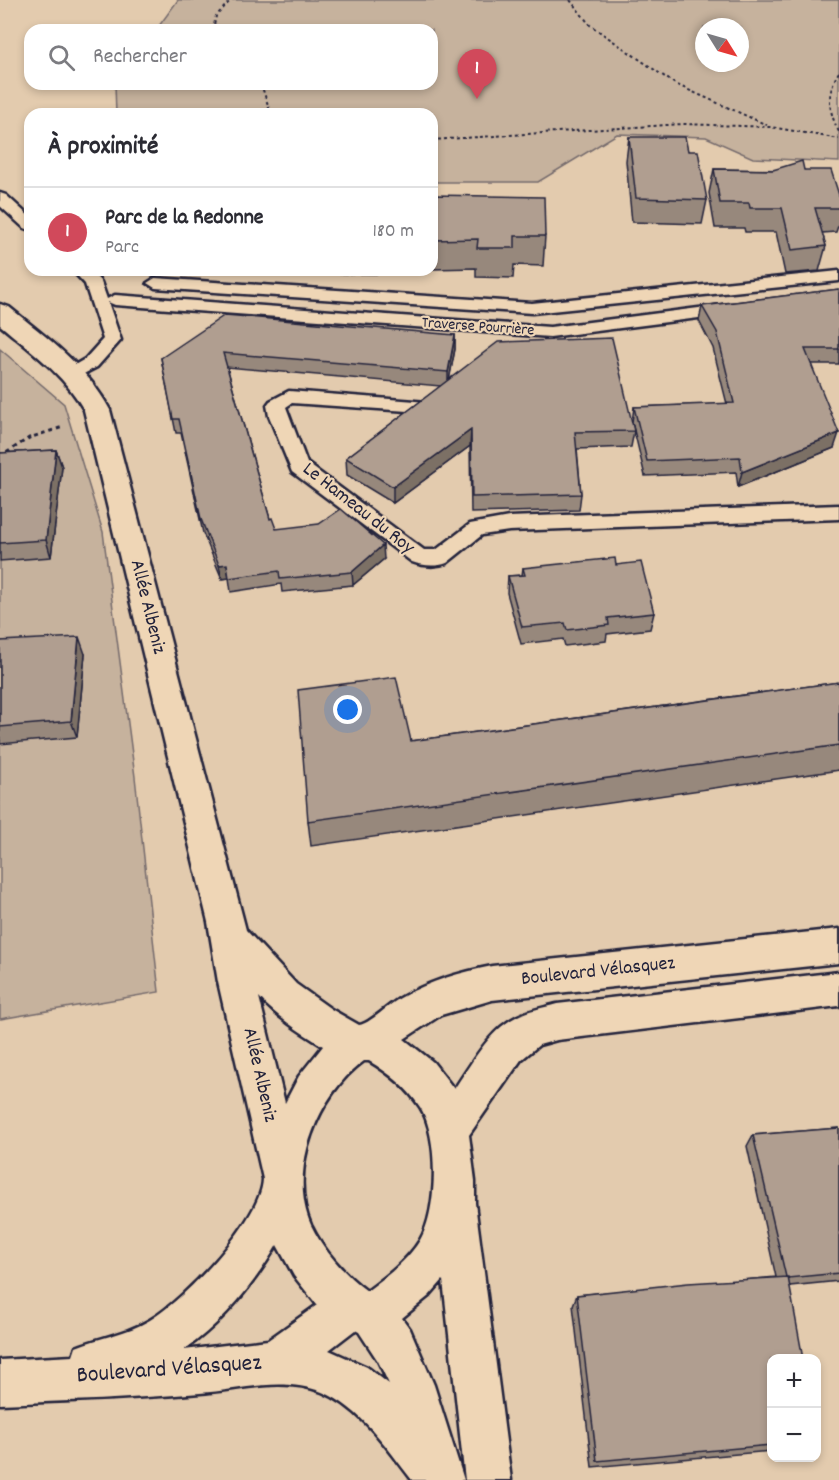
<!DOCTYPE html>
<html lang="fr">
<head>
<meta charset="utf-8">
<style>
  :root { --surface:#fff; --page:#f2f2f3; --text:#2b2b33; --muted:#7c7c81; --line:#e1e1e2; --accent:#d1495b }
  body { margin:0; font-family:Dekko,sans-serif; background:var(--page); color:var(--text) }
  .controls { position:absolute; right:18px; bottom:18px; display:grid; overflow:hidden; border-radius:12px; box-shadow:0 3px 9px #0003 }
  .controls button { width:54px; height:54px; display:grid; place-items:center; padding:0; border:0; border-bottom:2px solid var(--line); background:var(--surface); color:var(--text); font:30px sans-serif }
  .compass { position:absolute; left:695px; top:18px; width:54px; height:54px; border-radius:50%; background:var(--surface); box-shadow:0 3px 9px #0003; rotate:127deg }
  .you { position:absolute; left:348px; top:710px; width:21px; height:21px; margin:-15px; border:4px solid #fff; border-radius:50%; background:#1a73e8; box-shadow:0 0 0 9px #1a73e833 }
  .badge { display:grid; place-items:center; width:39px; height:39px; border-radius:50%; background:var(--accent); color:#fff; font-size:20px; font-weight:700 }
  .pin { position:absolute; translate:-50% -50px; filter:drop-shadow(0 2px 3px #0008) }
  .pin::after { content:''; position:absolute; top:32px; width:21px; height:18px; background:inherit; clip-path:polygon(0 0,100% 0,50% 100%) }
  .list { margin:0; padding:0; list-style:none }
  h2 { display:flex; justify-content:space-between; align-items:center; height:78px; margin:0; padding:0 24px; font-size:26px }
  h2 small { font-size:20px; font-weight:400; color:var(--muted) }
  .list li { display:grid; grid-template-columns:39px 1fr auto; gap:18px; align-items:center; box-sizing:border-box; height:90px; padding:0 24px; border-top:2px solid var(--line) }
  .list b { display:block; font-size:22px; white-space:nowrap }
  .list p { margin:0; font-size:20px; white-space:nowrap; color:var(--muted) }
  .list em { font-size:20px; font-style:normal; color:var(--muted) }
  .icon { flex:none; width:33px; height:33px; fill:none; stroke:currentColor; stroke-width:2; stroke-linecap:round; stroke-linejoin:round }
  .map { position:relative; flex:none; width:839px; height:1480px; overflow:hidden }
  .search { position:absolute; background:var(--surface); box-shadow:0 3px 9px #0003; left:24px; top:24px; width:414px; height:66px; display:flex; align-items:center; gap:15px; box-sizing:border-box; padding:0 21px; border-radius:18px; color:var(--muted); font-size:22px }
  .panel { position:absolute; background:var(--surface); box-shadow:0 3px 9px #0003; left:24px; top:108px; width:414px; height:168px; border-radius:18px }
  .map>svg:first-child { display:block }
</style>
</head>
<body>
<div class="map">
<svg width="839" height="1480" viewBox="0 0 839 1480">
  <rect width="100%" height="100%" fill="#e3cbae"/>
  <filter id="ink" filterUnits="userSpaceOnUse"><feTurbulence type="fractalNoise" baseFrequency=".0167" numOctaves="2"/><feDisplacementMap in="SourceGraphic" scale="12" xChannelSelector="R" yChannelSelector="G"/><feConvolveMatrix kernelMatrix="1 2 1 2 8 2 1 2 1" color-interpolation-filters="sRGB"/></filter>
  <g filter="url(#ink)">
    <!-- green -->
    <path fill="#c6b29d" stroke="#746a6c" stroke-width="1.5" fill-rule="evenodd" d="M 178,0 L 839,0 L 839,162 L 753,158 L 706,137 L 617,134 L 538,182 L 432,182 L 432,114 L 116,114 L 115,84 L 432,84 L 432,30 L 156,30 ZM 704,27 L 740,27 L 740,63 L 704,63 Z
      M 0,349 L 64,404 L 103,532 L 135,777 L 159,992 L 0,1019 Z"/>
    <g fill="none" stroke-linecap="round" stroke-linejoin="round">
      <defs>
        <path id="lane" d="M 0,193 L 6,195 L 30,217 L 30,230 L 24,228 L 0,206 Z
          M 72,270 L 90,270 L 101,282 L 107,299 L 115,295 L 550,327 L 730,304 L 736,305 L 739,309 L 736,313 L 730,314 L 550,337 L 115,305 L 108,302 L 121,340 L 97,367 L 72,380 L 66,378 L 63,374 L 66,370 L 85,359 L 103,339 L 85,284 Z
          M 839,271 L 839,281 L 532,313 L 155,288 L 147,283 L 155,278 L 532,303 Z
          M 289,391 L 428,402 L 431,406 L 428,410 L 422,412 L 292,403 L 286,407 L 307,463 L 424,550 L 436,550 L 470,524 L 509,517 L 839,505 L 839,519 L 509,531 L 482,535 L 447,563 C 436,567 423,566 412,562 L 292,472 L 269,416 L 267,405 L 270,401 Z"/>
        <path id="street" d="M 0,304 L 9,307 C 47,338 86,365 110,410 L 246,930 L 296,984 L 331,1009 L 359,1025 C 370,1024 390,1003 402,997 C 430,981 461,972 492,966 L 839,929 L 839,963 L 492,1000 L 441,1015 L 404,1039 L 433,1062 L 454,1089 C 471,1065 488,1031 516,1017 C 528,1010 543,1008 557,1004 L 839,972 L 839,1006 L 557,1040 L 539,1045 L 521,1060 L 469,1135 L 475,1181 L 475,1203 L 511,1480 L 465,1480 L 443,1280 L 429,1296 L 402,1318 L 410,1329 L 434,1385 L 464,1480 L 412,1480 C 388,1449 360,1407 322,1392 C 282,1376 241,1390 200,1393 C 134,1399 67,1401 0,1404 L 0,1360 L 73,1356 L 76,1347 C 101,1337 127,1334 150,1320 C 185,1299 262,1219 263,1179 L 218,982 L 208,922 L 84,410 C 64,374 31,351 0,325 ZM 259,997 C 277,1017 300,1032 323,1046 L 299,1076 L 285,1103 ZM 364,1061 L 369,1061 C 389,1073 407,1087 420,1107 C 439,1136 438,1210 420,1240 C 407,1261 387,1276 367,1291 C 345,1275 323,1250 311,1225 C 287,1171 318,1094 364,1061 ZM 277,1245 L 294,1276 L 317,1305 L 268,1340 L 184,1350 C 223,1322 253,1286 277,1245 ZM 355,1330 L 359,1332 L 378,1361 L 389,1384 L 367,1367 L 329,1350 Z"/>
      </defs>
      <!-- lane casing -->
      <use href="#lane" stroke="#22223b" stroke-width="5"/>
      <!-- street casing -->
      <use href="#street" stroke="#22223b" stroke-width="5"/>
      <!-- path-far1 -->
      <path stroke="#22223b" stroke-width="2" stroke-dasharray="3 3" stroke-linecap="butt" d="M 570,0 L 590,25 L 675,84 L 767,125
        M 213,30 L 216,16 L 231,0
        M 839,72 C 826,93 828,110 839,132
        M 261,84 L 271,114
        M 432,140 L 683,124 L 771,127 L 839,139"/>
      <!-- path -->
      <path stroke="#22223b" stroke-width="3" stroke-dasharray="4 4" stroke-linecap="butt" d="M 0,457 L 29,438 L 63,427"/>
      <!-- lane -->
      <use href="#lane" fill="#efd6b6" fill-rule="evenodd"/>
      <!-- street -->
      <use href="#street" fill="#efd6b6" fill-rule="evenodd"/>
    </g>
    <!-- wall -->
    <path fill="#97887c" stroke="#22223b" stroke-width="1.5" d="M 629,137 L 688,151 L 707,200 L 702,224 L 632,222 L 626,161 Z
      M 714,169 L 804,170 L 839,195 L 839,223 L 836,232 L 822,233 L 826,246 L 819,271 L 785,274 L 776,232 L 745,232 L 744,228 L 715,228 L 709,193 Z
      M 432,195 L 545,236 L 543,266 L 514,265 L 513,278 L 476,277 L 476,268 L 432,269 Z
      M 258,270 L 403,270 L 388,270 L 388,274 L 259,273 Z
      M 839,289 L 839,364 L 811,364 L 834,448 L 738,487 L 736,472 L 645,476 L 632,422 L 634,407 L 727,404 L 713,348 L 699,321 L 702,306 Z
      M 455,335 L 455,349 L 449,379 L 634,431 L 631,447 L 577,449 L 581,494 L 579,510 L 471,513 L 470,446 L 393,503 L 347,475 L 346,458 L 441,386 L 227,367 L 270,519 L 276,529 L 384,559 L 353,585 L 282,592 L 281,584 L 231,592 L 229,578 L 222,579 L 203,533 L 181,433 L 176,433 L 161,358 Z
      M 56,450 L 62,467 L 51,557 L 0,561 L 0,453 Z
      M 616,565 L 654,613 L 650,629 L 607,634 L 606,641 L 565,646 L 563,639 L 521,644 L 507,593 L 508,576 L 522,575 L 523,568 Z
      M 0,641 L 85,654 L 77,737 L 0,744 Z
      M 839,682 L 839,770 L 311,846 L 308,821 L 411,741 Z
      M 839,1128 L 839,1281 L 790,1286 L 771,1359 L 771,1451 L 592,1467 L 573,1305 L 577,1295 L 776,1277 L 747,1146 L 753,1135 Z"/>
    <!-- shaded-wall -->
    <path fill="#7b6f65" stroke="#22223b" stroke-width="1.5" d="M 455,335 L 455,349 L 448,386 L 448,372 Z
      M 471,430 L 470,446 L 393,503 L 393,487 Z
      M 839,433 L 834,448 L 738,487 L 742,472 Z
      M 56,450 L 62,467 L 51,557 L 46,540 Z
      M 383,545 L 384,559 L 353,585 L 352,572 Z
      M 227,564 L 229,578 L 222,579 L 219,565 Z
      M 79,637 L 85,654 L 77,737 L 71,721 Z"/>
    <!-- building -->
    <path fill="#b09e90" stroke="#22223b" stroke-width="1.5" d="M 629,137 L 685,137 L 688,151 L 698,151 L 707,200 L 636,198 Z
      M 802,161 L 804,170 L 831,170 L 839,195 L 839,208 L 815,208 L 826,246 L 792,250 L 782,208 L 750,208 L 749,203 L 720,203 L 714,169 L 773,170 Z
      M 432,195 L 544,197 L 545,236 L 515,236 L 515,248 L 477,248 L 478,239 L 432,240 Z
      M 839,289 L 839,349 L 805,349 L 839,433 L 742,472 L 740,457 L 647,461 L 634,407 L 734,403 L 717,332 L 702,306 Z
      M 225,315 L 455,335 L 448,372 L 223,353 L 270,519 L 272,518 L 276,529 L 319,524 L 341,509 L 383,545 L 352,572 L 280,579 L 279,571 L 229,578 L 227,564 L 219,565 L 201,519 L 179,419 L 173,419 L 161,358 Z
      M 612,338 L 634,431 L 575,432 L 581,494 L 472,497 L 471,430 L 393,487 L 346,458 L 498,342 Z
      M 56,450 L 46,540 L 0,543 L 0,453 Z
      M 615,558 L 616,565 L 641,562 L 654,613 L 608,618 L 609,625 L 567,630 L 565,623 L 522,627 L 508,576 L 525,575 L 523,568 Z
      M 79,637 L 71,721 L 0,727 L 0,641 Z
      M 396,677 L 411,741 L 839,682 L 839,745 L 308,821 L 298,690 Z
      M 839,1128 L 839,1273 L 788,1278 L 788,1277 L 786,1277 L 753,1135 Z
      M 788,1277 L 803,1359 L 771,1359 L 771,1445 L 597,1461 L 577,1295 L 688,1283 Z"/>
  </g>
  <g text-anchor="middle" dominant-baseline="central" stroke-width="4.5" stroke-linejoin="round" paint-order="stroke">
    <!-- far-street labels -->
    <g font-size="16" fill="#22223b" stroke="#efd6b6">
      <text transform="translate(478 327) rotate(4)">Traverse Pourrière</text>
    </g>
    <!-- street labels -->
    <g font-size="20" fill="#22223b" stroke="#efd6b6">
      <text transform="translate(358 509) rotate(38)">Le Hameau du Roy</text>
      <text transform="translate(147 607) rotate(76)">Allée Albeniz</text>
      <text transform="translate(598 972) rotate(-6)">Boulevard Vélasquez</text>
      <text transform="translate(259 1075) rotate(77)">Allée Albeniz</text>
    </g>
    <!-- near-street labels -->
    <g font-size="24" fill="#22223b" stroke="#efd6b6">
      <text transform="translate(169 1370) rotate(-4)">Boulevard Vélasquez</text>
    </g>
  </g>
</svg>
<div class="controls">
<button>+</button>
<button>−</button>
</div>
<svg class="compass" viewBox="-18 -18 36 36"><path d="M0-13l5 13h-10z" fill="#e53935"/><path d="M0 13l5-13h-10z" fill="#7c7c81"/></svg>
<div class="you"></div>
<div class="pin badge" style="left:477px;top:99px">1</div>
<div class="search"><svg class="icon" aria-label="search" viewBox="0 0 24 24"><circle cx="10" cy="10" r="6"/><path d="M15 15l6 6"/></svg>Rechercher</div>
<section class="panel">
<h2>À proximité<small></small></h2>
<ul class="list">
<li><span class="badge">1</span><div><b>Parc de la Redonne</b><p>Parc</p></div><em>180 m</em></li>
</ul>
</section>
</div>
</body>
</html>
